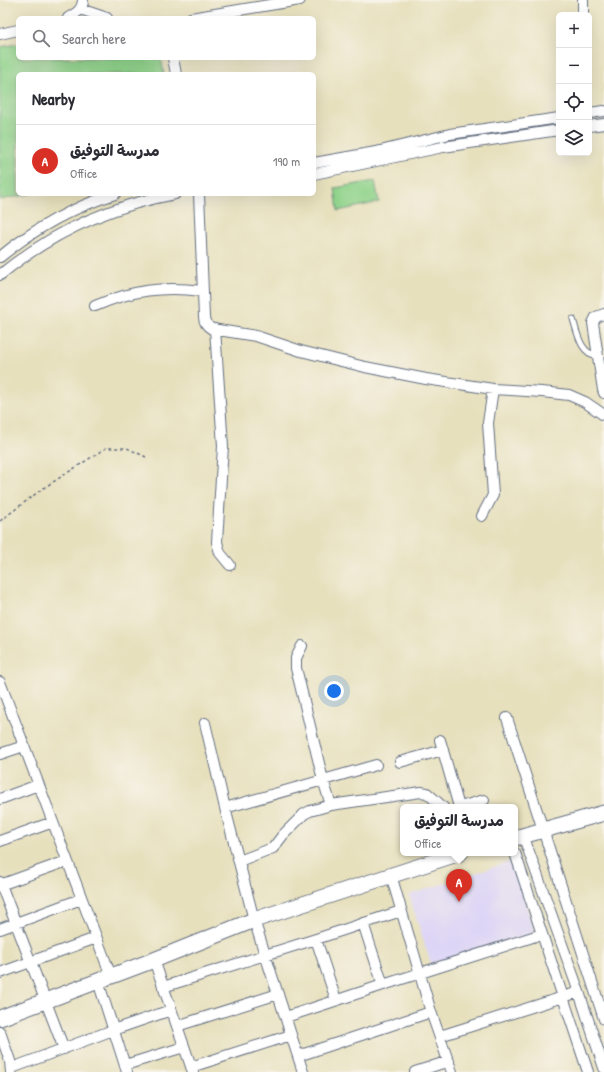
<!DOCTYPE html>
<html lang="en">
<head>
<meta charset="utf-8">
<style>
  :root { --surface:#fff; --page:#f7f7f7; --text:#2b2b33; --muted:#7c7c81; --line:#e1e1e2; --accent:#d93025 }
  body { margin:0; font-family:"Patrick Hand","Playpen Sans Arabic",sans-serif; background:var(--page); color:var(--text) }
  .controls { position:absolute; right:12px; top:12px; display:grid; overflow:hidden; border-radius:6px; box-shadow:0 4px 16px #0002 }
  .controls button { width:36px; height:36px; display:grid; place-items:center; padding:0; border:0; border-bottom:1px solid var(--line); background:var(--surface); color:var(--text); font:20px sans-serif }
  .you { position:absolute; left:334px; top:691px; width:14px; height:14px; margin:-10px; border:3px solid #fff; border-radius:50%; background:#1a73e8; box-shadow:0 0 0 6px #1a73e833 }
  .badge { display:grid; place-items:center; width:26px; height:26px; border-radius:50%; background:var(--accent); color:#fff; font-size:13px; font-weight:700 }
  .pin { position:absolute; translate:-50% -33px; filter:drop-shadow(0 1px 2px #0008) }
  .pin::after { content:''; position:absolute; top:21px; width:14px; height:12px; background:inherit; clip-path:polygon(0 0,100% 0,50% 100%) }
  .popup { position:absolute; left:400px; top:804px; width:118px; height:52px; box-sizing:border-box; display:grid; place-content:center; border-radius:6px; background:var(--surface); filter:drop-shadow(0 1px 3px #0005); font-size:13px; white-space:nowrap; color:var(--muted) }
  .popup b { font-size:15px; color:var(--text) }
  .popup::after { content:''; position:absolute; left:50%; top:100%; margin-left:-8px; border:8px solid transparent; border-top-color:var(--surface) }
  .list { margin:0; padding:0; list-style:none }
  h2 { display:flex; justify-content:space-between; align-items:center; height:52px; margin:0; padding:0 16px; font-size:17px }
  h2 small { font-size:13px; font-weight:400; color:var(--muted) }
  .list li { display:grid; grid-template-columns:26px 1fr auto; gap:12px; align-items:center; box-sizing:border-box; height:72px; padding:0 16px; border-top:1px solid var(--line) }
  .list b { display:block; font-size:15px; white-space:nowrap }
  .list p { margin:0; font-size:13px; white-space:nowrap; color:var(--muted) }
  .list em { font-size:13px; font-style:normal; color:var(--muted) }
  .icon { flex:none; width:22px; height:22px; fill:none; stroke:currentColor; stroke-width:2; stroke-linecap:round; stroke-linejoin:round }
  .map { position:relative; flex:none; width:604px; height:1072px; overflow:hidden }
  .search { position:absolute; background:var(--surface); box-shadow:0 4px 16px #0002; left:16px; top:16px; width:300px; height:44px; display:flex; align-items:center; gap:10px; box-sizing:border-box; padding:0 14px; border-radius:6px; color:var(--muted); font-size:15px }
  .panel { position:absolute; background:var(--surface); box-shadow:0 4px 16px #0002; left:16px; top:72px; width:300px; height:124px; border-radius:6px }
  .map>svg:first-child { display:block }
</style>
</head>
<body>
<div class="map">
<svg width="604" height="1072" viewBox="0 0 604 1072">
  <rect width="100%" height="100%" fill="#f7f3e8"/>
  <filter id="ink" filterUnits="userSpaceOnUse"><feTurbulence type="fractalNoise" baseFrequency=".025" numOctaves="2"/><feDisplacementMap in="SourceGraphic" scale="8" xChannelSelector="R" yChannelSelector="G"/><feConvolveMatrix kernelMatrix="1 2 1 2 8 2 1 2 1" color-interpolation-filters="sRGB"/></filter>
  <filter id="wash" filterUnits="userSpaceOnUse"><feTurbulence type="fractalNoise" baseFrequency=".012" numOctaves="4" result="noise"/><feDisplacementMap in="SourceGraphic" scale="16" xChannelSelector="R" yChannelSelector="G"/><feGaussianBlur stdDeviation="0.9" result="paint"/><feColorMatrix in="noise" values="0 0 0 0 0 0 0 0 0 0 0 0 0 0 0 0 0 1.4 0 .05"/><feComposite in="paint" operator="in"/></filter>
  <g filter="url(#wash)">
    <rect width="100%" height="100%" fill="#e7e0bd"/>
    <!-- built -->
    <path fill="#ddd5f6" d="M 512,861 L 535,933 L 431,964 L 409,895 Z"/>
    <!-- green -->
    <path fill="#90d38b" stroke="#568174" d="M 18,44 L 18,58 L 161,58 L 164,74 L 18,74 L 18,194 L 30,194 L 0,200 L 0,47 Z
      M 375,181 L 379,202 L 338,211 L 335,188 Z"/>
  </g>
  <g filter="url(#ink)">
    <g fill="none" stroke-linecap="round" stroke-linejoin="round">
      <defs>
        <path id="service" d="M 573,319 C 577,332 581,356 598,355"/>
        <path id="minor" d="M 80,9 L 107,18
          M 583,13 L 583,0
          M 68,18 C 75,14 83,10 83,0
          M 191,18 L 300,0
          M 0,34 L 18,30
          M 173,58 L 176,74
          M 589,113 L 604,111
          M 589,126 L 604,124
          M 314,163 L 376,152 L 450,134 L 559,118
          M 314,174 L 443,147 L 559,130
          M 199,194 L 204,317 C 204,323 207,326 212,329 L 256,336 L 301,351 L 365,367 L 426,379 L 493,389 L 542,392 L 569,395 L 585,402 L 604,415
          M 0,257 C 34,229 73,207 115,194
          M 0,275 C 51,233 109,206 175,194
          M 95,306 C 132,290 163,286 202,291
          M 604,314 L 596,317 L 593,323 L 603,390 L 604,393
          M 215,329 L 223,446 L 217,542 L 220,553 L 230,565
          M 482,516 L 493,495 L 488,423 L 493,389
          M 302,646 L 296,658 L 296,668 L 323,780 L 331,805
          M 0,682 L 111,976
          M 507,718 L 604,1019
          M 205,723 L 225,808 L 254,920 L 303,1072
          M 440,740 L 459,807
          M 0,754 L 24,746
          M 400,762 L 443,750
          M 0,799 L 38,785
          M 460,807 L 484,800
          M 225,808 L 376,765
          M 523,835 L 579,992 L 604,1068
          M 0,841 L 53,822
          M 515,853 L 588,1072
          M 239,861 L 273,848 L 283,835 L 304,814 L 310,811 L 331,805 L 421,792 L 427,793 L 443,807
          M 391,875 L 431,1012 L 452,1072
          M 0,882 L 64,1049
          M 0,885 L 67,861
          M 363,923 L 383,985
          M 0,929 L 81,899
          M 316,939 L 336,1000
          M 154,960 L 193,1072
          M 0,973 L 96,938
          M 98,981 L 127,1072
          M 163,987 L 316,939 L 401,911
          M 286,1017 L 383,985 L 542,934
          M 177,1026 L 278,994
          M 0,1032 L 10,1061 L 11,1072
          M 440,1036 L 579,992
          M 298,1056 L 431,1012
          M 125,1065 L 184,1047
          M 191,1067 L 291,1035
          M 12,1068 L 113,1030 L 171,1010
          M 415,1072 L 449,1061"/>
        <path id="secondary" d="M 515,838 L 604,813
          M 0,1018 L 154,960 L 254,920 L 460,853"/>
      </defs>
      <!-- service casing -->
      <use href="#service" stroke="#626d7f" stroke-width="7"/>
      <!-- minor casing -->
      <use href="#minor" stroke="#626d7f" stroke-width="12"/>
      <!-- secondary casing -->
      <use href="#secondary" stroke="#626d7f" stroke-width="17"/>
      <!-- path -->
      <path stroke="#626d7f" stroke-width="1.5" stroke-dasharray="3 3" stroke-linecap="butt" d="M 0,521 L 42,489 L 106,448 L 127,448 L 146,457"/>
      <!-- service -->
      <use href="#service" stroke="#fff" stroke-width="5"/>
      <!-- minor -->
      <use href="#minor" stroke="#fff" stroke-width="10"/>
      <!-- secondary -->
      <use href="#secondary" stroke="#fff" stroke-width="15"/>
    </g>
  </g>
</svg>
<div class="controls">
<button>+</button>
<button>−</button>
<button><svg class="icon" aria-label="locate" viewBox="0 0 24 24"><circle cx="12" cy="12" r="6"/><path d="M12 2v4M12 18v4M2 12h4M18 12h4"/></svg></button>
<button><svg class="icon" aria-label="layers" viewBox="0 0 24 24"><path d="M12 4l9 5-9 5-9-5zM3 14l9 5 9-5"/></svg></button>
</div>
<div class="you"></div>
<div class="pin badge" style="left:459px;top:902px">A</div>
<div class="popup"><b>مدرسة التوفيق</b>Office</div>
<div class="search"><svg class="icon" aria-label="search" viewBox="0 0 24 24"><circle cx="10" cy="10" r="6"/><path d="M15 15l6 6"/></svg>Search here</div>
<section class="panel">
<h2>Nearby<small></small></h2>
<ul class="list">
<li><span class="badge">A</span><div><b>مدرسة التوفيق</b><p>Office</p></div><em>190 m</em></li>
</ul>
</section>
</div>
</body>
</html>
